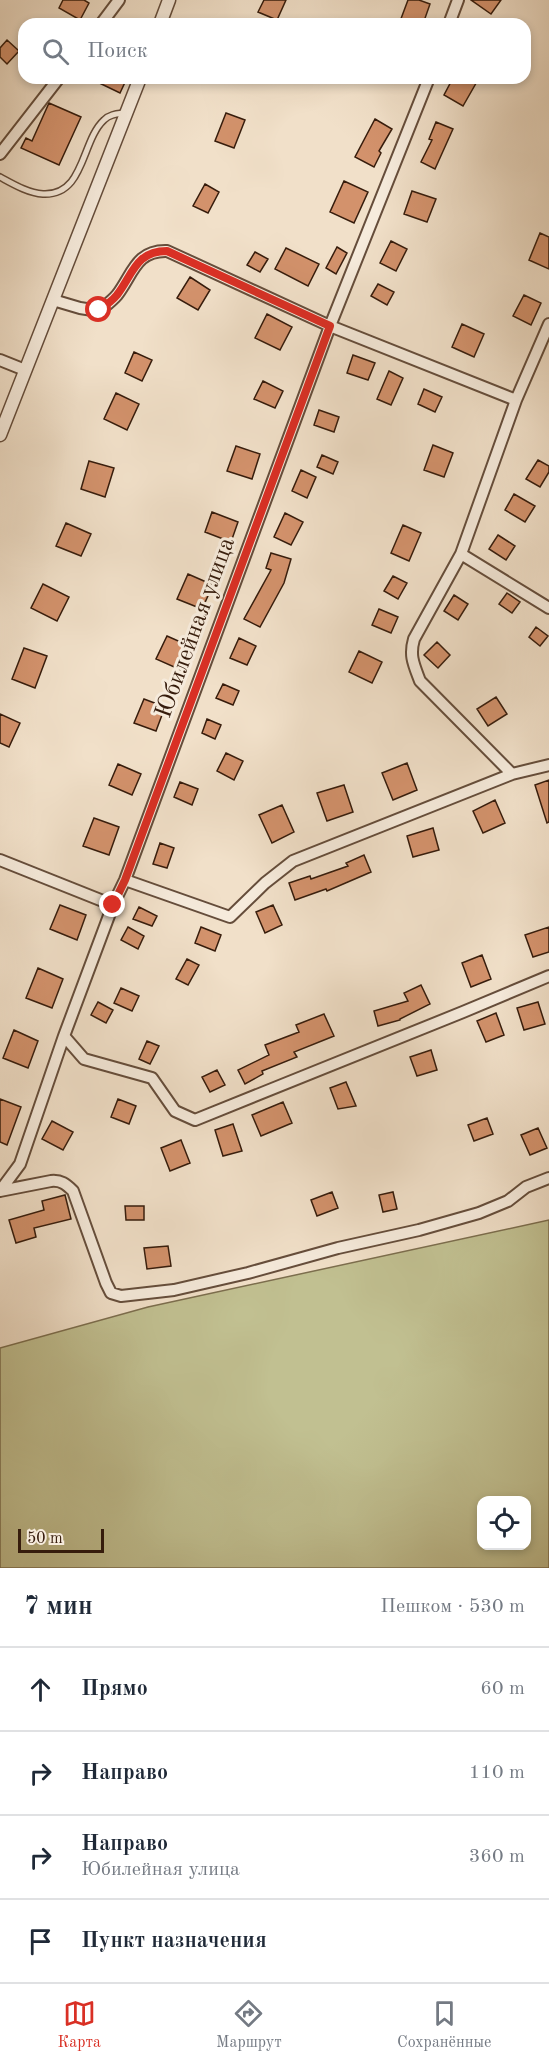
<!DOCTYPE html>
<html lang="ru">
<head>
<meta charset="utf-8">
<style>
  :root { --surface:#fff; --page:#f6f6f7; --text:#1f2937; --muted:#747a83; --line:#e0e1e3; --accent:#d93025 }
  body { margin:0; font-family:"Old Standard TT",serif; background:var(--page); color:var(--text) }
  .controls { position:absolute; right:18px; bottom:18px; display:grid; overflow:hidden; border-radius:12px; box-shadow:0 3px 9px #0003 }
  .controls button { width:54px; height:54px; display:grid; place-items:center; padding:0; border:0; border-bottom:2px solid var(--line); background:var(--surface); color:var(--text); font:30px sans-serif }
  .scale { position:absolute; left:18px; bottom:15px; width:86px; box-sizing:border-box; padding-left:6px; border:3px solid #361c0c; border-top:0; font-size:16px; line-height:21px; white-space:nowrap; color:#361c0c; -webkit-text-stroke:4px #f6ebdc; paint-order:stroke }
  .stop { position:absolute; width:18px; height:18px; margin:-14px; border:4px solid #d93025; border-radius:50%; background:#fff }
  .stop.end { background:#d93025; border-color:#fff; box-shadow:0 2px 6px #0008 }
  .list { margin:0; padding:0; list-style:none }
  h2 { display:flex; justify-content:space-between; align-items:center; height:78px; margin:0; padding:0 24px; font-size:26px }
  h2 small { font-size:20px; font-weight:400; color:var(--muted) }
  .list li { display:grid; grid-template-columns:39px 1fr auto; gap:18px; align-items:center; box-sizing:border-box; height:84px; padding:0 24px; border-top:2px solid var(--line) }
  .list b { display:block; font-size:22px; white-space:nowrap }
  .list p { margin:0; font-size:20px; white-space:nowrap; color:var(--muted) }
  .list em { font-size:20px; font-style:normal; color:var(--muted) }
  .icon { flex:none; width:33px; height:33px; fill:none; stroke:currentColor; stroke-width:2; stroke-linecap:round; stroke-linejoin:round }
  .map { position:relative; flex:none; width:549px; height:1568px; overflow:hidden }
  .search { position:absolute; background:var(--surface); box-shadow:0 3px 9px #0003; left:18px; right:18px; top:18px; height:66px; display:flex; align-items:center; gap:15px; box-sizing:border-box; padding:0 21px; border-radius:18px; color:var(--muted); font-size:22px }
  .sheet { height:414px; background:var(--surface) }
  nav { display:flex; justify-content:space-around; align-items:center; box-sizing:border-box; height:84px; border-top:2px solid var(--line); background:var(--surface); font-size:16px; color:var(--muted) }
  nav a { display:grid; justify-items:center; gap:3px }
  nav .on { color:var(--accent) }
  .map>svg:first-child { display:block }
</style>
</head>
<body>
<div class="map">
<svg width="549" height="1568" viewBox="0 0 549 1568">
  <rect width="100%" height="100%" fill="#f1e0c9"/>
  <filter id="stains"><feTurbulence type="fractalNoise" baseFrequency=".00333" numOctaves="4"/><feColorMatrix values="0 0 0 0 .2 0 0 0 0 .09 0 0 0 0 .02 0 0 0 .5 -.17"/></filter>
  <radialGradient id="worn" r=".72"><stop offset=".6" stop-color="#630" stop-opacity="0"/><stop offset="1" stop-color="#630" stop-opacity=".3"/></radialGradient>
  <!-- green -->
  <path fill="#c1c091" stroke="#7c6e4e" stroke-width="1.5" fill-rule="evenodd" d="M 549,1220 L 549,1568 L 0,1568 L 0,1348 L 148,1307 ZM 482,1500 L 526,1500 L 526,1546 L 482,1546 Z"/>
  <!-- building -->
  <path fill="#d3926c" stroke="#361c0c" stroke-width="1.5" d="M 63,0 L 84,0 L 89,3 L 80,20 L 59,8 Z
    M 264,0 L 286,0 L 277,20 L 258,12 Z
    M 408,0 L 419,0 L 430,4 L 423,24 L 399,24 Z
    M 471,0 L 501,0 L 491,14 Z
    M 7,40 L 19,51 L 7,64 L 0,57 L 0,48 Z
    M 89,78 L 127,78 L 120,93 Z
    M 453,78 L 479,78 L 463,106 L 444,95 Z
    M 49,103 L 81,117 L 59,165 L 21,148 L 26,138 L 32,141 Z
    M 226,113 L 245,120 L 234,148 L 215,141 Z
    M 375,119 L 392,129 L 379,151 L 381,153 L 374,167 L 355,157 Z
    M 436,122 L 453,129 L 435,169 L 421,162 L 432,140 L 429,139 Z
    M 344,181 L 368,192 L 354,223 L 330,212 Z
    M 205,184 L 219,192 L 208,213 L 193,206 Z
    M 412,191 L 436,199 L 427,222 L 404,214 Z
    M 540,233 L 549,237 L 549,269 L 529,260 Z
    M 391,241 L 407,249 L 396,271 L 380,263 Z
    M 337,247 L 347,253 L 336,274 L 326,268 Z
    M 286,248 L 319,264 L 308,286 L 275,269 Z
    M 255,252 L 268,259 L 260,272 L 247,265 Z
    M 190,277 L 210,290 L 198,310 L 177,298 Z
    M 378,284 L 394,292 L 387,305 L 371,296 Z
    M 524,295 L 541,303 L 531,325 L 513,316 Z
    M 267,314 L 292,327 L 280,350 L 255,338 Z
    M 462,324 L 484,334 L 474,357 L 452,347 Z
    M 134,352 L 152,360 L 142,381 L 125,373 Z
    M 353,355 L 375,363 L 368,380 L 347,373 Z
    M 389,371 L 403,378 L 391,405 L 377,399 Z
    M 263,381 L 283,391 L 275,408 L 254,399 Z
    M 424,389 L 442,397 L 435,412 L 418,404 Z
    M 116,393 L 139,404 L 127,430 L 104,419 Z
    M 319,410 L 339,417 L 334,432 L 314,425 Z
    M 433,445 L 453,453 L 444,477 L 424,470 Z
    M 236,446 L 260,454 L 252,479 L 227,471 Z
    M 322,455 L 338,462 L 333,474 L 317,467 Z
    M 538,460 L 549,466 L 549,472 L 540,487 L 526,479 Z
    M 89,461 L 114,468 L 105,497 L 81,489 Z
    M 301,470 L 316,477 L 307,498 L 292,491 Z
    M 514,494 L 535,506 L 525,522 L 505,510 Z
    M 212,512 L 238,522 L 231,542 L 205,532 Z
    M 285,513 L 303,522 L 291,545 L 274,537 Z
    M 66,523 L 91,534 L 81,556 L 56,546 Z
    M 403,525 L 421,533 L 409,561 L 391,553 Z
    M 498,535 L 515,546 L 506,560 L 489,549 Z
    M 271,553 L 291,559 L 284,583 L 260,627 L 244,619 L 271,570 L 266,568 Z
    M 188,574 L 213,585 L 202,609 L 177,599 Z
    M 393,576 L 407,583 L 398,599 L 384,591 Z
    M 43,584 L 69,597 L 57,621 L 31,608 Z
    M 507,593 L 520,602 L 512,613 L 499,604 Z
    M 454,595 L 468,604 L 458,620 L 444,611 Z
    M 379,609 L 398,617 L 391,633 L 372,625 Z
    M 536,627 L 548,636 L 540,646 L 529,637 Z
    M 167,636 L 192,647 L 181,670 L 156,659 Z
    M 239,638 L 256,646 L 247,665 L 230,658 Z
    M 437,642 L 450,655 L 438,668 L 424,655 Z
    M 24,648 L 47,656 L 35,688 L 12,679 Z
    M 359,651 L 382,662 L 372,683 L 349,672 Z
    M 223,684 L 239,691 L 233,705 L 216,698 Z
    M 496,697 L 507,714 L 488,726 L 477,709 Z
    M 144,699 L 165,707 L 156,731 L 134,723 Z
    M 0,714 L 20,723 L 9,747 L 0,743 Z
    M 207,719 L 221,725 L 215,739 L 202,733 Z
    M 226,753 L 243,761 L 234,780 L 217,771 Z
    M 407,763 L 417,790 L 393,800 L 382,773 Z
    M 118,764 L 141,774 L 132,795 L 109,785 Z
    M 549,780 L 549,822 L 547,823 L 535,785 Z
    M 180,782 L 198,789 L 192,805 L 174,797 Z
    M 344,785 L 353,812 L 327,821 L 317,793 Z
    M 495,800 L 505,823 L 483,833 L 473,811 Z
    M 282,805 L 294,832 L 272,843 L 259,815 Z
    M 94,818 L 119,827 L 109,855 L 83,846 Z
    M 433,828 L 439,850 L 413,857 L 407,836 Z
    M 160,843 L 174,848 L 167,868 L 153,864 Z
    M 364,855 L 371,872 L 327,891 L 326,889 L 295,900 L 289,883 L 310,876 L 311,879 L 348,866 L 346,863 Z
    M 60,905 L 86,915 L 77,940 L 50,929 Z
    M 273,905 L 282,925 L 265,933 L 256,912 Z
    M 139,907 L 157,916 L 152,926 L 133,919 Z
    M 128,927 L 144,936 L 138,949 L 121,940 Z
    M 201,927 L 221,935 L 215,951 L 195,943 Z
    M 549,927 L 549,952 L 533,957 L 525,935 Z
    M 482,955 L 491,979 L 471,987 L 462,963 Z
    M 187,959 L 199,965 L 188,985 L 176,979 Z
    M 38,968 L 63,979 L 52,1008 L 26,998 Z
    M 421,985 L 430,1004 L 400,1019 L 400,1020 L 378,1026 L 374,1011 L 408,1001 L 404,993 Z
    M 121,988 L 139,996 L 132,1011 L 114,1003 Z
    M 98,1002 L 113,1010 L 106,1023 L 91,1015 Z
    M 538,1002 L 545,1024 L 524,1030 L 517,1008 Z
    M 496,1013 L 504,1035 L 486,1042 L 477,1021 Z
    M 324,1014 L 334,1036 L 294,1052 L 297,1057 L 262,1071 L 263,1074 L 245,1084 L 238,1070 L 269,1055 L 265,1045 L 299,1032 L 296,1025 Z
    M 14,1030 L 38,1041 L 28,1068 L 3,1058 Z
    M 147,1041 L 159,1046 L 150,1064 L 139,1059 Z
    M 431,1050 L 437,1070 L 417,1076 L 410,1057 Z
    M 217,1070 L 225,1085 L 210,1092 L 202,1077 Z
    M 346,1082 L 356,1106 L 338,1109 L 330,1088 Z
    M 0,1099 L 21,1107 L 7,1145 L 0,1142 Z
    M 118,1099 L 136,1106 L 129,1124 L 111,1117 Z
    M 283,1102 L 292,1123 L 261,1136 L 252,1115 Z
    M 487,1118 L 493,1134 L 474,1141 L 468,1125 Z
    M 52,1121 L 73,1132 L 63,1150 L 42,1139 Z
    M 233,1124 L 242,1151 L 223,1156 L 215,1130 Z
    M 538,1128 L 547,1148 L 530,1155 L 521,1135 Z
    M 181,1140 L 190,1163 L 170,1171 L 161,1148 Z
    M 332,1192 L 338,1208 L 317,1216 L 311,1200 Z
    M 393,1192 L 397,1209 L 383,1212 L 379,1195 Z
    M 65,1195 L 71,1219 L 34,1228 L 36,1237 L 16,1243 L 9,1220 L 44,1210 L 42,1201 Z
    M 125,1206 L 144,1206 L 144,1220 L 126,1220 Z
    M 168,1246 L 171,1266 L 147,1269 L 144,1248 Z"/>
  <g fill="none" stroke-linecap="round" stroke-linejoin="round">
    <defs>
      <path id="service" d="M 0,177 C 13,184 28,193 43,194 C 85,196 81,141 104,120 C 110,114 117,114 125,113"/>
      <path id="minor" d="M 101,24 L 119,0
        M 449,24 L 458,0
        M 0,154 L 59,78
        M 53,300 L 80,308 L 99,311 C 105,306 112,301 117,295 C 133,274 136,250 167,251 L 330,326 L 516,400
        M 549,324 L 516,400 L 461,554 L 414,639 C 409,656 414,665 420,681 L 512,774 L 549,765
        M 0,360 L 25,370
        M 461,554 L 549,608
        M 0,860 L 113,905
        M 125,880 L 230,917 L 265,883 L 293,861 L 512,774
        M 64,1036 L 84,1059 L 152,1078 L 175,1111 L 195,1120 L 463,1012 L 549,976
        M 0,1191 L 20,1164 L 64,1036 L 113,905 L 125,880 L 330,326 L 429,78
        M 0,1191 L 51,1181 C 61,1180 66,1184 73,1191 L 106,1283 L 111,1293 L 121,1296 L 174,1290 L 248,1273 L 338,1248 L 419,1230 L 479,1213 L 508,1201 L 526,1187 L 549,1178"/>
      <path id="tertiary" d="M 160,24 L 169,0
        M 0,435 L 140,78"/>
    </defs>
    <!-- service casing -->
    <use href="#service" stroke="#654d3b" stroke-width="8"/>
    <!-- minor casing -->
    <use href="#minor" stroke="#654d3b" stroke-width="14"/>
    <!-- tertiary casing -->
    <use href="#tertiary" stroke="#654d3b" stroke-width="15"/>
    <!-- service -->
    <use href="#service" stroke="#f6ebdc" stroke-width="5"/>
    <!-- minor -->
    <use href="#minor" stroke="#f6ebdc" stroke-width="10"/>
    <!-- tertiary -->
    <use href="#tertiary" stroke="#f6ebdc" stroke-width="12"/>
  </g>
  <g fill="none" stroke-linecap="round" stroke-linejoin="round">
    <!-- route -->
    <path stroke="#d93025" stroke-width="8" d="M 99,310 C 105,306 112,301 117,295 C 133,274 136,251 167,251 L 330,326 L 125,880 L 113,905"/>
  </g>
  <g text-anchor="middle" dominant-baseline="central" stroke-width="6" stroke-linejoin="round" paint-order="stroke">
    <!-- street labels -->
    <g font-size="24" fill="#361c0c" stroke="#f6ebdc">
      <text transform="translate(196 628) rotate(-70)">Юбилейная улица</text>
    </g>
  </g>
  <rect width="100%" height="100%" filter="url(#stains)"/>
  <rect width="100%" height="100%" fill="url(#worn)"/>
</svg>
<div class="controls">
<button><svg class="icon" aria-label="locate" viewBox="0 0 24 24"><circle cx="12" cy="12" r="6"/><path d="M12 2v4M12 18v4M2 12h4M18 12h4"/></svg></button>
</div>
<div class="scale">50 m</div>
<div class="stop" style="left:99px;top:310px"></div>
<div class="stop end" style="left:113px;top:905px"></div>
<div class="search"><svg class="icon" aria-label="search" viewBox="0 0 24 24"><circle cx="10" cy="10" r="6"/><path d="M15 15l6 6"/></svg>Поиск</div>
</div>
<section class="sheet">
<h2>7 мин<small>Пешком · 530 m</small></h2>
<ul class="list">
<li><svg class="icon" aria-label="ahead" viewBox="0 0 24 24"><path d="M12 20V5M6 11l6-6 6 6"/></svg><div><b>Прямо</b></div><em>60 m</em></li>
<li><svg class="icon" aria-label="right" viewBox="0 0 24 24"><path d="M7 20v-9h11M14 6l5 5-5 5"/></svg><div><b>Направо</b></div><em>110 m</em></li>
<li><svg class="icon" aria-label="right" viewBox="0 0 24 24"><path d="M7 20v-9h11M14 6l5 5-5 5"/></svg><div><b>Направо</b><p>Юбилейная улица</p></div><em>360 m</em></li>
<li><svg class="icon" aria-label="arrive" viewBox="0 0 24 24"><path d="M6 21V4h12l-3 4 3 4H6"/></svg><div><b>Пункт назначения</b></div></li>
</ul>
</section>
<nav>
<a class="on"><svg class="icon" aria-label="map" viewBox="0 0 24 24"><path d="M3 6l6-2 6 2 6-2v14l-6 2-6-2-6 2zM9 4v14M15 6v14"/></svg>Карта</a>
<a><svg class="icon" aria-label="directions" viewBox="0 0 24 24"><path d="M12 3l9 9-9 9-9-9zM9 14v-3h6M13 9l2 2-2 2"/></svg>Маршрут</a>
<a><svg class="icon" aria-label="saved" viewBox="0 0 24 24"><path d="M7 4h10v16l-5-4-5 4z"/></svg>Сохранённые</a>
</nav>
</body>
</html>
